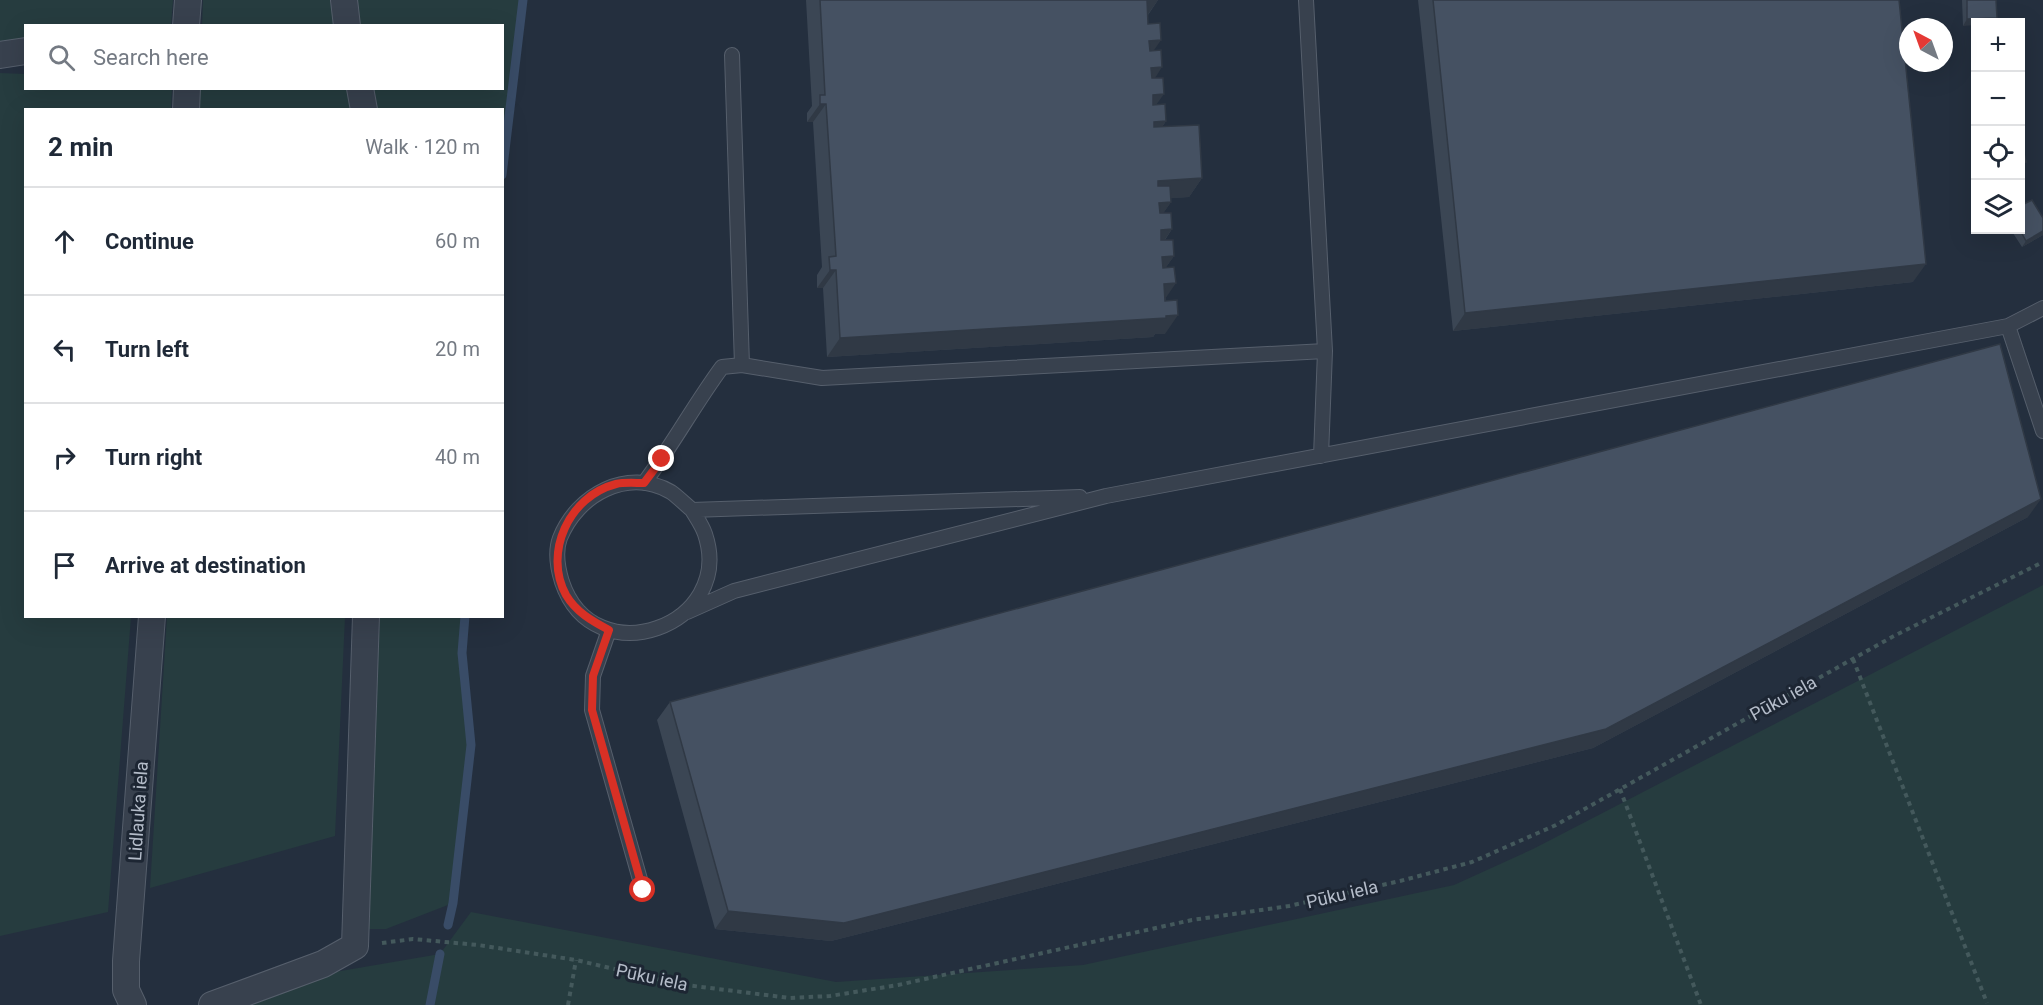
<!DOCTYPE html>
<html lang="en">
<head>
<meta charset="utf-8">
<style>
  :root { --surface:#fff; --page:#f6f6f7; --text:#1f2937; --muted:#747a83; --line:#e0e1e3 }
  body { margin:0; font-family:Roboto,sans-serif; background:var(--page); color:var(--text) }
  .controls { position:absolute; right:18px; top:18px; display:grid; overflow:hidden; border-radius:0px; box-shadow:0 6px 24px #0002 }
  .controls button { width:54px; height:54px; display:grid; place-items:center; padding:0; border:0; border-bottom:2px solid var(--line); background:var(--surface); color:var(--text); font:30px sans-serif }
  .compass { position:absolute; left:1899px; top:18px; width:54px; height:54px; border-radius:50%; background:var(--surface); box-shadow:0 6px 24px #0002; rotate:319deg }
  .stop { position:absolute; width:18px; height:18px; margin:-14px; border:4px solid #d93025; border-radius:50%; background:#fff }
  .stop.end { background:#d93025; border-color:#fff; box-shadow:0 2px 6px #0008 }
  .list { margin:0; padding:0; list-style:none }
  h2 { display:flex; justify-content:space-between; align-items:center; height:78px; margin:0; padding:0 24px; font-size:26px }
  h2 small { font-size:20px; font-weight:400; color:var(--muted) }
  .list li { display:grid; grid-template-columns:39px 1fr auto; gap:18px; align-items:center; box-sizing:border-box; height:108px; padding:0 24px; border-top:2px solid var(--line) }
  .list b { display:block; font-size:22px; white-space:nowrap }
  .list em { font-size:20px; font-style:normal; color:var(--muted) }
  .icon { flex:none; width:33px; height:33px; fill:none; stroke:currentColor; stroke-width:2; stroke-linecap:round; stroke-linejoin:round }
  .map { position:relative; flex:none; width:2043px; height:1005px; overflow:hidden }
  .search { position:absolute; background:var(--surface); box-shadow:0 6px 24px #0002; left:24px; top:24px; width:480px; height:66px; display:flex; align-items:center; gap:15px; box-sizing:border-box; padding:0 21px; border-radius:0px; color:var(--muted); font-size:22px }
  .panel { position:absolute; background:var(--surface); box-shadow:0 6px 24px #0002; left:24px; top:108px; width:480px; height:510px; border-radius:0px }
  .map>svg:first-child { display:block }
</style>
</head>
<body>
<div class="map">
<svg width="2043" height="1005" viewBox="0 0 2043 1005">
  <rect width="100%" height="100%" fill="#242f3e"/>
  <!-- green -->
  <path fill="#263c3f" d="M 0,0 L 173,0 L 171,25 L 26,26 L 25,38 L 0,41 Z
    M 203,0 L 330,0 L 335,25 L 202,26 Z
    M 355,0 L 523,0 L 503,175 L 502,110 L 377,109 L 372,89 L 502,88 L 502,26 L 359,25 Z
    M 0,73 L 25,74 L 26,88 L 172,89 L 171,109 L 26,110 L 26,616 L 131,617 L 108,912 L 0,936 Z
    M 198,88 L 352,89 L 354,110 L 197,110 Z
    M 2043,585 L 2043,1005 L 252,1005 L 329,973 L 440,954 L 471,912 L 836,982 L 1083,965 L 1454,885 L 1533,849 Z
    M 167,617 L 345,617 L 335,836 L 150,888 Z
    M 380,617 L 465,617 L 462,653 L 471,745 L 453,903 L 386,929 L 363,929 Z"/>
  <g fill="none" stroke-linecap="round" stroke-linejoin="round">
    <!-- stream -->
    <path stroke="#394c67" stroke-width="9" d="M 502,175 L 523,0
      M 448,925 L 453,903 L 471,745 L 462,653 L 465,616
      M 430,1005 L 440,954"/>
    <defs>
      <path id="lane" d="M 1306,0 L 1325,351 L 1321,456
        M 732,55 L 742,365
        M 2008,326 L 2043,431
        M 644,483 C 672,446 694,405 722,367 L 742,365 L 822,378 L 1325,351
        M 692,510 C 696,517 702,525 705,534 C 736,626 594,677 562,582 C 558,569 555,551 560,538 C 577,495 627,467 671,492 C 678,497 685,504 692,510 L 1080,497
        M 687,612 L 734,591 L 1106,496 L 2008,326 L 2043,308
        M 609,630 L 593,676 L 592,710 L 643,890"/>
      <path id="street" d="M 344,0 L 347,26
        M 186,26 L 188,0
        M 0,55 L 26,51
        M 360,88 L 364,110
        M 186,110 L 187,88
        M 133,1005 L 126,990 L 126,961 L 152,616
        M 212,1005 L 323,964 L 355,946 L 366,616"/>
    </defs>
    <!-- lane casing -->
    <use href="#lane" stroke="#565f6c" stroke-width="16"/>
    <!-- street casing -->
    <use href="#street" stroke="#565f6c" stroke-width="28"/>
    <!-- path -->
    <path stroke="#44595c" stroke-width="4" stroke-dasharray="4.5 4.5" stroke-linecap="butt" d="M 1853,659 L 1987,1003
      M 1620,789 L 1701,1005
      M 382,943 L 413,939 L 478,945 L 576,960 L 678,984 L 790,998 L 830,996 L 898,985 L 1192,920 L 1289,906 L 1400,881 L 1472,862 L 1556,825 L 1892,637 L 2043,562
      M 568,1005 L 576,960"/>
    <!-- lane -->
    <use href="#lane" stroke="#38414e" stroke-width="14"/>
    <!-- street -->
    <use href="#street" stroke="#38414e" stroke-width="26"/>
  </g>
  <!-- wall -->
  <path fill="#3b4654" d="M 806,0 L 1158,0 L 1148,15 L 1148,24 L 1153,51 L 1157,105 L 1166,121 L 1162,127 L 1202,178 L 1189,197 L 1170,198 L 1171,202 L 1163,213 L 1172,229 L 1165,240 L 1174,256 L 1166,267 L 1165,334 L 1155,334 L 1153,337 L 827,357 L 823,288 L 817,288 L 817,275 L 822,267 L 813,122 L 807,122 L 807,113 L 812,106 Z
    M 1418,0 L 1899,0 L 1913,282 L 1453,331 Z
    M 1962,0 L 1996,0 L 1997,18 L 1994,22 L 1976,22 L 1963,26 Z
    M 2043,218 L 2043,235 L 2022,247 L 2011,230 L 2020,230 Z
    M 2028,517 L 1593,748 L 831,941 L 715,929 L 657,720 L 670,702 Z"/>
  <!-- shaded-wall -->
  <path fill="#303945" d="M 1147,0 L 1158,0 L 1146,17 Z
    M 1997,18 L 1994,22 L 1976,22 L 1976,25 L 1963,26 L 1967,19 Z
    M 1161,40 L 1148,59 L 1149,41 Z
    M 1162,67 L 1150,86 L 1151,68 Z
    M 1164,94 L 1151,112 L 1153,95 Z
    M 820,104 L 826,104 L 813,122 L 807,122 Z
    M 1166,121 L 1153,140 L 1154,122 Z
    M 2026,162 L 2021,168 L 2020,168 L 2020,163 Z
    M 1202,178 L 1189,197 L 1145,200 L 1158,181 Z
    M 1171,202 L 1158,221 L 1159,203 Z
    M 1172,229 L 1159,248 L 1161,230 Z
    M 2043,231 L 2043,235 L 2022,247 L 2026,241 Z
    M 1174,256 L 1161,274 L 1162,257 Z
    M 1926,264 L 1913,282 L 1453,331 L 1465,313 Z
    M 830,270 L 836,270 L 823,288 L 817,288 Z
    M 1176,283 L 1163,302 L 1164,284 Z
    M 1178,315 L 1165,334 L 1155,334 L 1153,337 L 827,357 L 840,338 Z
    M 2041,499 L 2028,517 L 1593,748 L 831,941 L 715,929 L 728,911 Z"/>
  <!-- building -->
  <path fill="#455162" stroke="#303945" stroke-width="1.5" d="M 820,0 L 1147,0 L 1148,24 L 1160,23 L 1161,40 L 1149,41 L 1150,51 L 1161,50 L 1162,67 L 1151,68 L 1152,78 L 1163,78 L 1164,94 L 1153,95 L 1153,105 L 1165,104 L 1166,121 L 1154,122 L 1154,127 L 1199,125 L 1202,178 L 1158,181 L 1158,186 L 1170,186 L 1171,202 L 1159,203 L 1160,213 L 1171,213 L 1172,229 L 1161,230 L 1161,240 L 1173,240 L 1174,256 L 1162,257 L 1163,268 L 1174,267 L 1176,283 L 1164,284 L 1165,301 L 1177,300 L 1178,315 L 1166,316 L 1166,318 L 840,338 L 836,270 L 830,270 L 829,257 L 836,256 L 826,104 L 820,104 L 820,95 L 825,95 Z
    M 1433,0 L 1899,0 L 1926,264 L 1465,313 Z
    M 1967,0 L 1996,0 L 1997,18 L 1967,19 Z
    M 2020,149 L 2023,149 L 2026,162 L 2020,163 Z
    M 2032,200 L 2043,218 L 2043,231 L 2026,241 L 2020,230 L 2020,206 Z
    M 2000,344 L 2041,499 L 1606,729 L 844,923 L 728,911 L 670,702 Z"/>
  <g fill="none" stroke-linecap="round" stroke-linejoin="round">
    <!-- route -->
    <path stroke="#d93025" stroke-width="8" d="M 643,890 L 592,710 L 593,676 L 609,630 C 592,621 576,612 566,595 C 543,553 569,496 616,484 C 624,482 635,483 644,483 L 662,459"/>
  </g>
  <g text-anchor="middle" dominant-baseline="central" stroke-width="6" stroke-linejoin="round" paint-order="stroke">
    <!-- street labels -->
    <g font-size="18" fill="#b4bcc9" stroke="#1d2633">
      <text transform="translate(1783 698) rotate(-29)">Pūku iela</text>
      <text transform="translate(138 811) rotate(-86)">Lidlauka iela</text>
      <text transform="translate(1342 894) rotate(-13)">Pūku iela</text>
      <text transform="translate(652 977) rotate(12)">Pūku iela</text>
    </g>
  </g>
</svg>
<div class="controls">
<button>+</button>
<button>−</button>
<button><svg class="icon" aria-label="locate" viewBox="0 0 24 24"><circle cx="12" cy="12" r="6"/><path d="M12 2v4M12 18v4M2 12h4M18 12h4"/></svg></button>
<button><svg class="icon" aria-label="layers" viewBox="0 0 24 24"><path d="M12 4l9 5-9 5-9-5zM3 14l9 5 9-5"/></svg></button>
</div>
<svg class="compass" viewBox="-18 -18 36 36"><path d="M0-13l5 13h-10z" fill="#e53935"/><path d="M0 13l5-13h-10z" fill="#747a83"/></svg>
<div class="stop" style="left:643px;top:890px"></div>
<div class="stop end" style="left:662px;top:459px"></div>
<div class="search"><svg class="icon" aria-label="search" viewBox="0 0 24 24"><circle cx="10" cy="10" r="6"/><path d="M15 15l6 6"/></svg>Search here</div>
<section class="panel">
<h2>2 min<small>Walk · 120 m</small></h2>
<ul class="list">
<li><svg class="icon" aria-label="ahead" viewBox="0 0 24 24"><path d="M12 20V5M6 11l6-6 6 6"/></svg><div><b>Continue</b></div><em>60 m</em></li>
<li><svg class="icon" aria-label="left" viewBox="0 0 24 24"><path d="M17 20v-9H6M10 6l-5 5 5 5"/></svg><div><b>Turn left</b></div><em>20 m</em></li>
<li><svg class="icon" aria-label="right" viewBox="0 0 24 24"><path d="M7 20v-9h11M14 6l5 5-5 5"/></svg><div><b>Turn right</b></div><em>40 m</em></li>
<li><svg class="icon" aria-label="arrive" viewBox="0 0 24 24"><path d="M6 21V4h12l-3 4 3 4H6"/></svg><div><b>Arrive at destination</b></div></li>
</ul>
</section>
</div>
</body>
</html>
